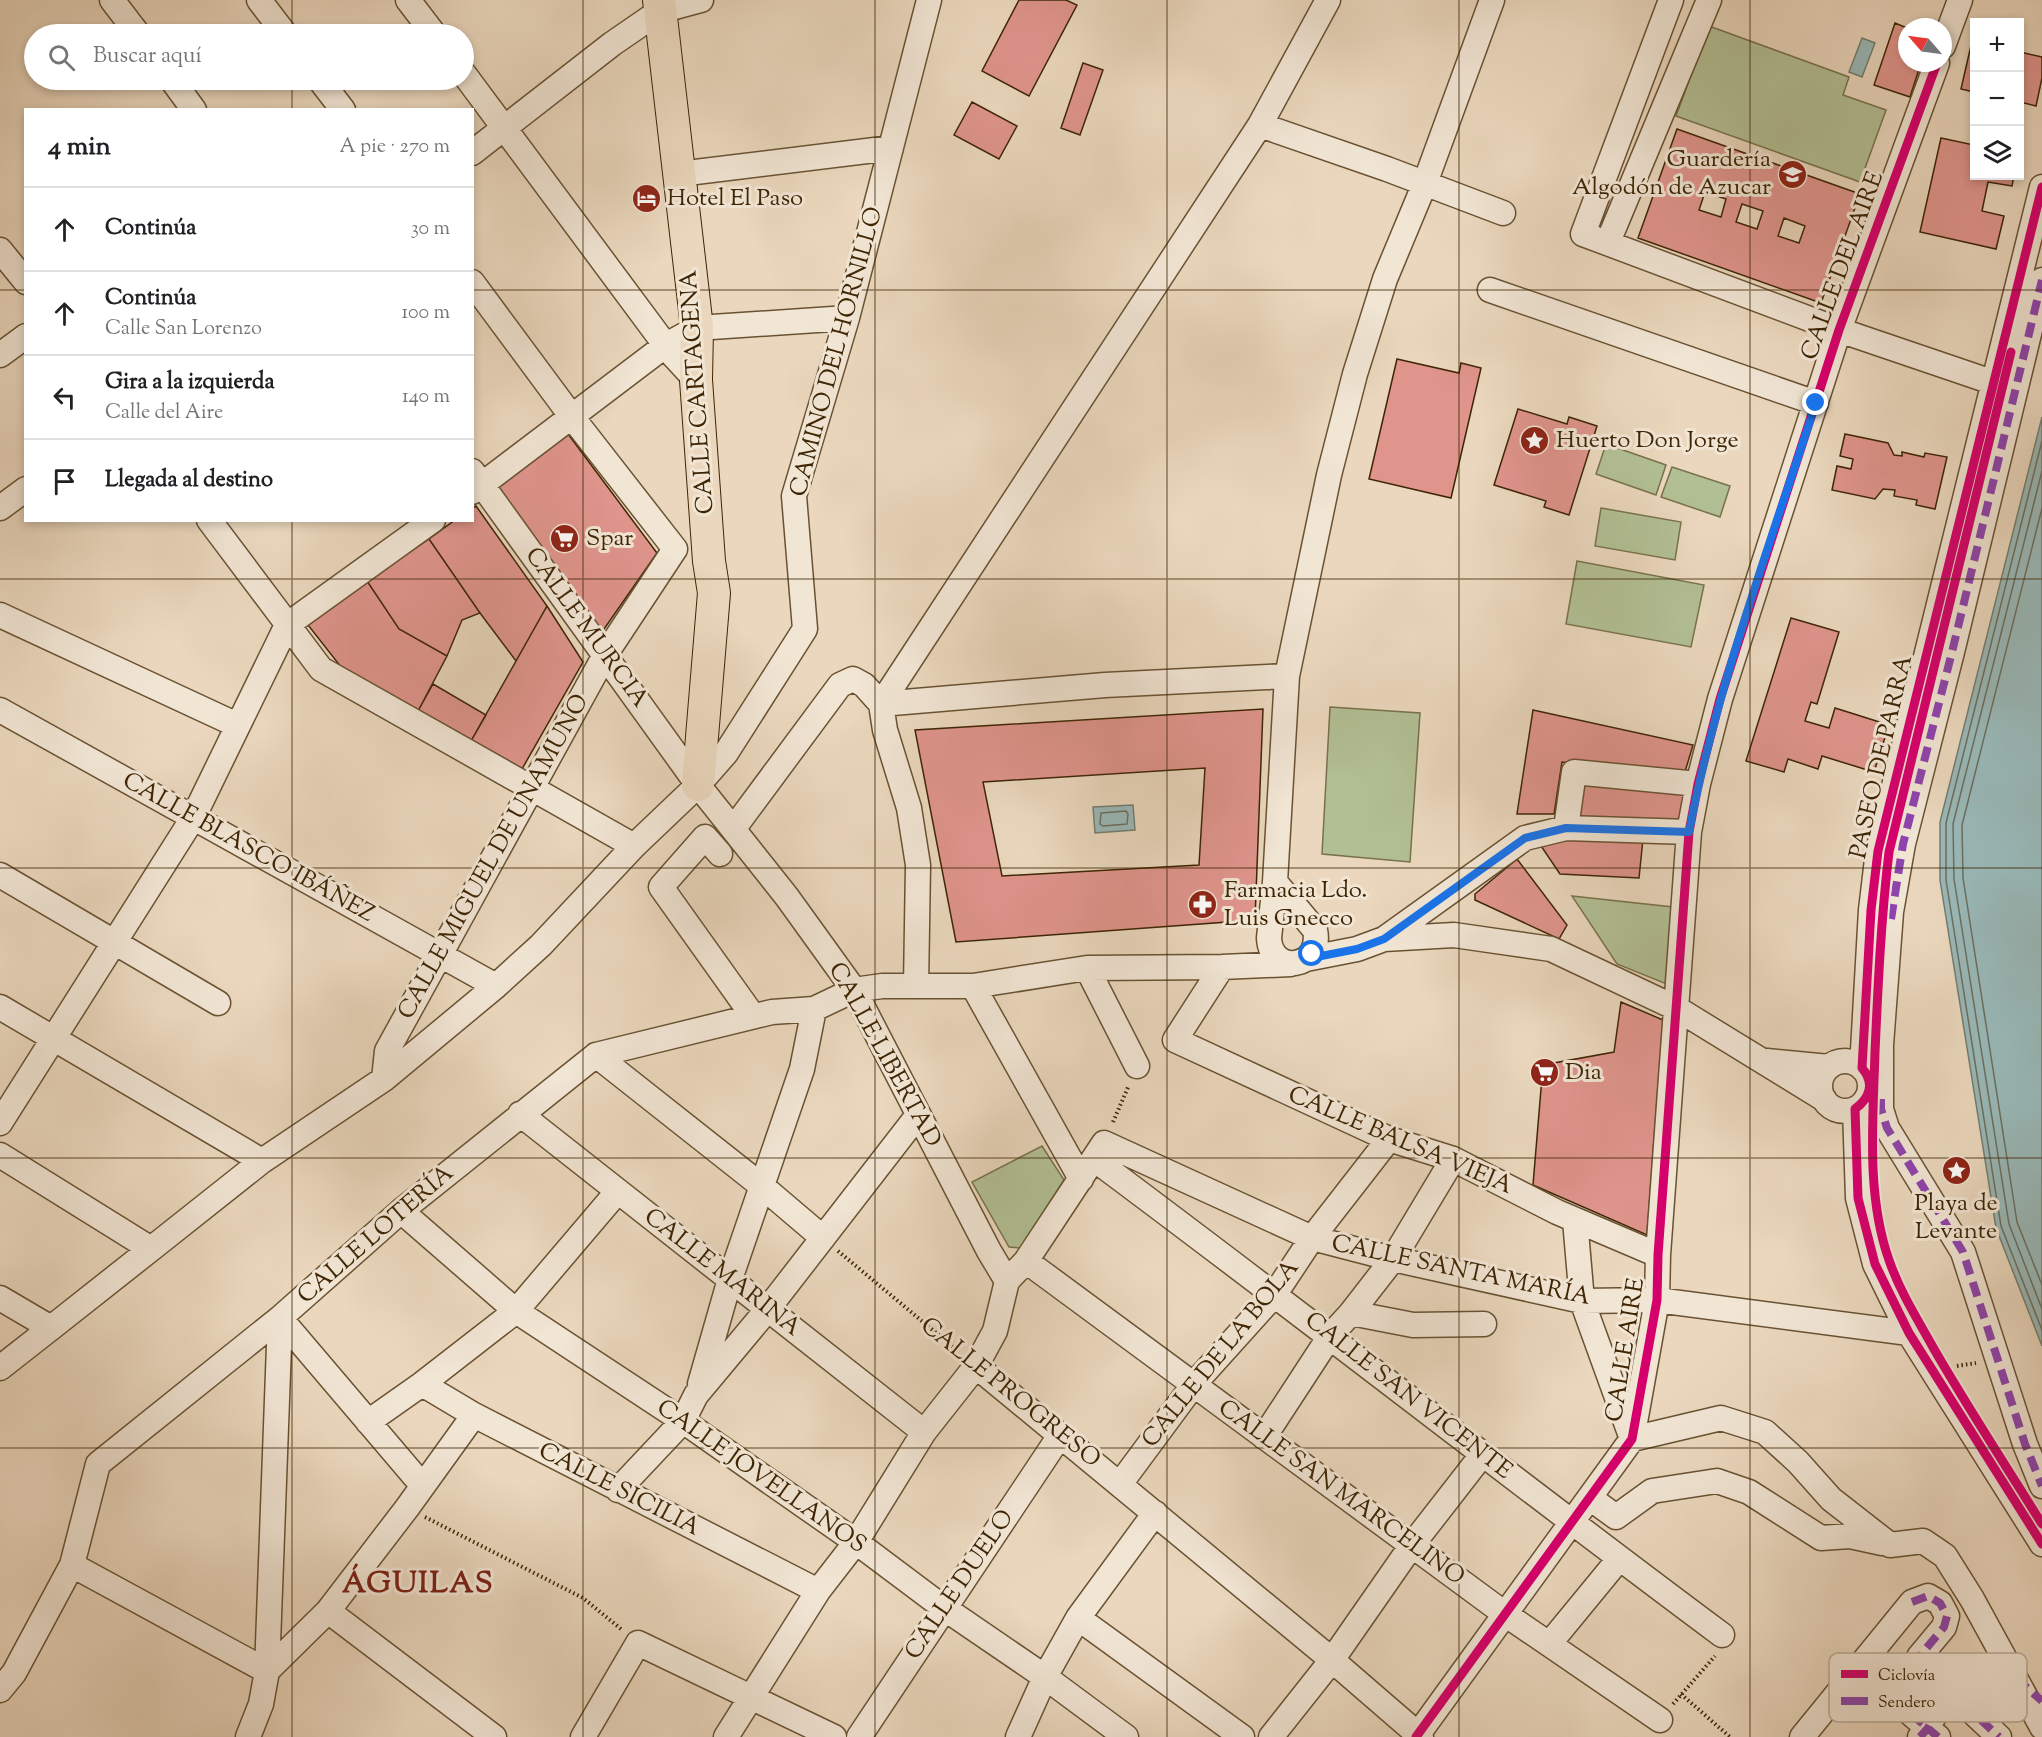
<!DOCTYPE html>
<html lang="es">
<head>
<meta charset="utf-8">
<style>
  :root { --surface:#fff; --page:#f6f6f6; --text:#202124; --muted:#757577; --line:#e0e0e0 }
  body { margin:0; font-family:"Sorts Mill Goudy",serif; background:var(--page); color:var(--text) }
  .controls { position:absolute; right:18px; top:18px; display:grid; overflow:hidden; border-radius:0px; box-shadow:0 3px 9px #0003 }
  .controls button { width:54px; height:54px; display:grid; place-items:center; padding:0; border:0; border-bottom:2px solid var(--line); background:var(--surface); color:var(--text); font:30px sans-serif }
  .compass { position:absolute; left:1898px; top:18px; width:54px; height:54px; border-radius:50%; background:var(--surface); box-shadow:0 3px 9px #0003; rotate:298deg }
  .stop { position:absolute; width:18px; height:18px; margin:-14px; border:4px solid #1a73e8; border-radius:50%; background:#fff }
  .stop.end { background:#1a73e8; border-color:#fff; box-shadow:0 2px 6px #0008 }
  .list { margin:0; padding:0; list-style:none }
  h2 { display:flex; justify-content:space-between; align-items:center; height:78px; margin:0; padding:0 24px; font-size:26px }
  h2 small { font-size:20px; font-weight:400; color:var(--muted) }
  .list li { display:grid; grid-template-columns:39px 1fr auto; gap:18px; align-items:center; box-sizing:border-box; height:84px; padding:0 24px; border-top:2px solid var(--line) }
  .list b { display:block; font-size:22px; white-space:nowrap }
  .list p { margin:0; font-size:20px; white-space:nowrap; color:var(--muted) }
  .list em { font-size:20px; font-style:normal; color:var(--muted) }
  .icon { flex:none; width:33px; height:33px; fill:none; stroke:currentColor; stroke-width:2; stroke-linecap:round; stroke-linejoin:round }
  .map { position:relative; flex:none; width:2042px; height:1737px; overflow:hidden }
  .search { position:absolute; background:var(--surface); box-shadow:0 3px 9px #0003; left:24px; top:24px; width:450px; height:66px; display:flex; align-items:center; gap:15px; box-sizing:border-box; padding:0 21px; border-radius:33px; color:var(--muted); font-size:22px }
  .panel { position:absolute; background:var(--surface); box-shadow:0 3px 9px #0003; left:24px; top:108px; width:450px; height:414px; border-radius:0px }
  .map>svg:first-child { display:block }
</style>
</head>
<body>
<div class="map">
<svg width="2042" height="1737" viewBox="0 0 2042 1737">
  <rect width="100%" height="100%" fill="#ead7bd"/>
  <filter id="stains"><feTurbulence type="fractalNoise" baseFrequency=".00333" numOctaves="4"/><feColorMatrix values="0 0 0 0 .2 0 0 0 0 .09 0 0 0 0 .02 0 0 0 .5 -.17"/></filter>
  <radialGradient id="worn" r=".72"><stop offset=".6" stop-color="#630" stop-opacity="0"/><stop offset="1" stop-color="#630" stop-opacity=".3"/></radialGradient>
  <!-- green -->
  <path fill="#b2bf94" stroke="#78724c" stroke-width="1.5" d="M 1709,26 L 1849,77 L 1843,95 L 1886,110 L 1860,182 L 1676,116 Z
    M 1606,444 L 1666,465 L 1656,495 L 1596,474 Z
    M 1672,467 L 1730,486 L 1720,517 L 1661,497 Z
    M 1601,508 L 1681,522 L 1675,560 L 1595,546 Z
    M 1577,561 L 1704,585 L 1691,647 L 1566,624 Z
    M 1330,707 L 1420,713 L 1410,862 L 1322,854 Z
    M 1572,896 L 1673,907 L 1669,985 L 1617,964 Z
    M 1042,1146 L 1064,1180 L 1020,1248 L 1009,1247 L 972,1182 Z"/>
  <!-- water -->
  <path fill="#99b8b7" stroke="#757d6f" stroke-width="1.5" d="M 1862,38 L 1875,43 L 1862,77 L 1849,72 Z
    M 2042,417 L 2042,1346 L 1996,1228 L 1940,880 L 1940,822 Z
    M 1133,805 L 1135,830 L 1095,833 L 1093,807 Z"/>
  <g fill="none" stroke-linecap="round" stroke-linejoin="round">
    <!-- shore -->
    <path stroke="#6c6e5e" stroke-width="1.5" d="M 2042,441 L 1946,823 L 1946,880 L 2001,1226 L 2042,1330
      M 2042,471 L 1953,824 L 1954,879 L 2009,1224 L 2042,1309
      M 2042,508 L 1962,825 L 1963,878 L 2017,1222 L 2042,1285
      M 1126,811 L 1128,814 L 1127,824 L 1103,826 L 1100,824 L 1101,813 Z"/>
  </g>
  <!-- building -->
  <path fill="#df948c" stroke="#3e2504" stroke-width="1.5" fill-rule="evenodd" d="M 1019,0 L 1066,0 L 1077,5 L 1029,96 L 982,71 Z
    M 1895,23 L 1907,28 L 1907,63 L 1921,63 L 1910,97 L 1874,85 Z
    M 1972,41 L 1974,42 L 1974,92 L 1961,89 Z
    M 2020,52 L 2042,57 L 2042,78 L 2036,106 L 2020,102 Z
    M 1083,63 L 1103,70 L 1080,135 L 1061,128 Z
    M 972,102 L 1017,126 L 999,159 L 954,135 Z
    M 1677,129 L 1860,194 L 1821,303 L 1638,238 ZM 1705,192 L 1726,199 L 1721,217 L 1699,210 ZM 1742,204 L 1763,211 L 1757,229 L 1736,222 ZM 1784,218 L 1805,226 L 1799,243 L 1778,236 Z
    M 1941,138 L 1974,145 L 1974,176 L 2014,176 L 2012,186 L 1988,182 L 1982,211 L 2004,216 L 1996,249 L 1920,232 Z
    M 1397,359 L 1459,373 L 1461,363 L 1481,368 L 1451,498 L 1369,479 Z
    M 1518,409 L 1567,424 L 1569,417 L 1597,426 L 1569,515 L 1544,507 L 1546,501 L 1494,485 Z
    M 568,434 L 657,553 L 602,632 L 496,488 Z
    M 1845,434 L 1888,443 L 1894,455 L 1902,456 L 1902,452 L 1924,457 L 1925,453 L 1947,457 L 1935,509 L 1916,505 L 1917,500 L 1894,496 L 1895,490 L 1883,489 L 1875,499 L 1832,490 L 1837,466 L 1851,469 L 1853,459 L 1840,456 Z
    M 476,506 L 547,606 L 516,661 L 480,613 L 429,539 L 455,520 L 472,520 L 472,508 Z
    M 429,539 L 480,613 L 462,620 L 447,656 L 399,629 L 367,581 Z
    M 367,581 L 399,629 L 447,656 L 418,711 L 341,667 L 308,625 Z
    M 547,606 L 583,662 L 522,769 L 471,741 Z
    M 1791,618 L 1839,632 L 1817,704 L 1811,702 L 1805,721 L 1829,728 L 1835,708 L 1889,725 L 1874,772 L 1822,756 L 1818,769 L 1788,759 L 1784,772 L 1746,761 Z
    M 433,684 L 486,715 L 471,741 L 418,711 Z
    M 1263,709 L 1255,920 L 956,942 L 915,730 ZM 1205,768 L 1199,865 L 1002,876 L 983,782 Z
    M 1533,710 L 1693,745 L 1684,775 L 1562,762 L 1554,814 L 1517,814 Z
    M 1583,780 L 1686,791 L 1681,823 L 1577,819 Z
    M 1572,836 L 1643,839 L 1639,878 L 1560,874 L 1539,843 Z
    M 1517,859 L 1567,925 L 1559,939 L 1475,900 L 1475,894 Z
    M 1621,1002 L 1663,1020 L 1647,1235 L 1533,1185 L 1543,1065 L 1614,1052 Z"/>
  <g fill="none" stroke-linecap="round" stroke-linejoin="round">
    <defs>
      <path id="minor" d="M 112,0 L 138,34
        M 259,0 L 285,34
        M 408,0 L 434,34
        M 1671,0 L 1583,234 L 1839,330 L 1992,382
        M 1943,46 L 1960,0
        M 464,74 L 672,354 L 696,380
        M 172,80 L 194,110
        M 320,80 L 343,110
        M 1260,125 L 1387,169 L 1503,213
        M 472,153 L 612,44 L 660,11 L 701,0
        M 679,174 L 891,148
        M 1608,242 L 1709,0
        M 0,250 L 26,282
        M 2042,280 L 1952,652 L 1903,844 L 1891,912 L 1881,1045 L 1881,1109 L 1887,1128 L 1963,1252 L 2025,1444 L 2042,1486
        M 472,282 L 572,417 L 675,549
        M 1490,290 L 1816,403
        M 0,355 L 26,336
        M 472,471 L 698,785 L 787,897 L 854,990 L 989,1251 L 1007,1281
        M 472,492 L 666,345 L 697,328 L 847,318
        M 0,508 L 26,489
        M 209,520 L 321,669 L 634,846
        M 0,615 L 237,725
        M 881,704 L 1260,125 L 1328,0
        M 881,704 L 1105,685 L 1287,676
        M 0,710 L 496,986
        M 734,828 L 840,685 L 853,679 L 864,685 L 881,704 L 885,730 L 909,808 L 918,865 L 916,986
        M 1566,828 L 1574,772 L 1698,784
        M 720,854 L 705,837 L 661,887 L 753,1016
        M 0,875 L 218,1003
        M 1275,882 L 1315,930 C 1323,969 1271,976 1269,938 L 1275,882 L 1287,676 L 1329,475 L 1355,374 L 1385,279 L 1425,183 L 1492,0
        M 1384,939 L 1525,838 L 1566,828 L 1689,832
        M 1306,959 L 1357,949 L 1384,939 L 1454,935 L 1551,949 L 1676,1008 L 1824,1099
        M 1222,967 L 1175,1040 L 1389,1139 L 1453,1159 L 1557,1212 L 1658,1255
        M 1087,968 L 1137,1066
        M 973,986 L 1081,1179
        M 0,1007 L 262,1161
        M 596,1055 L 763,1187 L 823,1238
        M 1767,1061 L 1829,1067
        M1820 1086a25 25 0 1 1 50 0a25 25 0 1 1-50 0Z
        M 1862,1068 L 1871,910 L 1878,851 L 2042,187
        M 384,1079 L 387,1051 L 605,655 L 675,549
        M 1855,1109 L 1858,1198 L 1875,1264 L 1909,1333 L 2042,1544
        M 520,1114 L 924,1432
        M 0,1123 L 193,818 L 287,625 L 433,520
        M 0,1155 L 151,1249 L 51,1328 L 0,1298
        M 1094,1159 C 1305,1316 1511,1478 1722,1635
        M 401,1211 L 516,1311 L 683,1421 L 856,1542 L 944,1608 L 1045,1677 L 1126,1737
        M 1575,1220 L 1582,1301 L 1632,1439 L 1721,1418 L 1765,1432 L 1798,1462 L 1831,1499 L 1890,1545 L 1923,1541 L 1945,1556 L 1972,1599 L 2042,1727
        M 151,1249 L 262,1161 L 384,1079 L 496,986 L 541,945 L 634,846 L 698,785 L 726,753 L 784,662 L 805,629 L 794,496 L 847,318 L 929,0
        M 1026,1261 L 1505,1614 L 1660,1720
        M 1351,1313 L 1413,1325 L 1484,1324
        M 280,1318 L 422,1485
        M 976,1366 L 1332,1660 L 1421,1737
        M 0,1368 L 51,1328
        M 422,1384 L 474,1415 L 818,1591
        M 700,1384 L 730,1279 L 802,1069 L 814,1009
        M 368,1422 L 422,1384 L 516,1311 L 618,1191
        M 1264,1437 L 1330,1336 L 1351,1313 L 1393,1259 L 1453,1159
        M 1120,1484 L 1194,1384 L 1275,1294 L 1312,1238 L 1389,1139
        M 618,1490 L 683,1421 L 696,1395 L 767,1310 L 918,1115
        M 1590,1498 L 1616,1517 L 1652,1491 L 1717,1481 L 1749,1492 L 1821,1538 L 1850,1536 L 1882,1543
        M 72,1565 L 267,1671
        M 328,1611 L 494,1737
        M 1078,1618 L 1242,1737
        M 1550,1643 L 1619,1559
        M 1859,1669 L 1938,1737
        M 267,1671 L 328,1611 L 407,1508 L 474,1415
        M 0,1690 L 14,1673 L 72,1565 L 98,1464 L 280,1318 L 401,1211 L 596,1055 L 772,1012 L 814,1009 L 854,990 L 882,986 L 973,986 L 1087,968 L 1222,967 L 1291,964
        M 248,1737 L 261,1704 L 267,1671 L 280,1318
        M 583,1737 L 638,1643 L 834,1737
        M 726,1737 L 818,1591 L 856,1542 L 924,1432 L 976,1366 L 995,1331 L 1007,1281 L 1026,1261 L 1104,1143 L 1312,1238 L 1393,1259 L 1582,1301 L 1657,1300 L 1909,1333
        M 859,1737 L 1061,1434
        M 1018,1737 L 1045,1677 L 1078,1618 L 1155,1513
        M 1271,1737 L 1332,1660 L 1412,1545 L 1482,1455
        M 1416,1737 L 1632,1439 L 1657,1300 L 1658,1255 L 1689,832 L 1698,784 L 1720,699 L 1839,330 L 1937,63
        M 1802,1737 L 1912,1602 L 1928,1596 L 1940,1603 L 1947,1616 L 1944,1627 L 1919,1657 L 1927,1669 L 1999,1737
        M 1920,1737 L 1928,1728 L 1948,1688"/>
      <path id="major" d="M 659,0 L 697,328 L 696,380 L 709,561 L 714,593 L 698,785"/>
    </defs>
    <!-- minor casing -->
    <use href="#minor" stroke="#695232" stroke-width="27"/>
    <!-- major casing -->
    <use href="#major" stroke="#3e2504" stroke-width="34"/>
    <!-- path -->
    <path stroke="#3e2504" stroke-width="4" stroke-dasharray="1.5 3" stroke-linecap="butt" d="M 1113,1122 L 1129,1085
      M 838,1251 L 959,1352
      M 1957,1366 L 1976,1363
      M 425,1517 L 583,1598 L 621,1629
      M 1970,1682 L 1984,1668
      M 1681,1694 L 1730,1737
      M 1673,1704 L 1715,1656"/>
    <!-- minor -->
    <use href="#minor" stroke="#f1e5d4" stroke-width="24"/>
    <!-- major -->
    <use href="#major" stroke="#ead7bd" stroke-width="32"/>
    <!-- quiet -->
    <path stroke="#8e44ad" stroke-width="8" stroke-dasharray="15 8" stroke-linecap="butt" d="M 1891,919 L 1903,844 L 1952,652 L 2042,280
      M 1881,1099 L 1881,1109 L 1887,1128 L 1963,1252 L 2025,1444 L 2042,1486
      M 1912,1602 L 1928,1596 L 1940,1603 L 1947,1616 L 1944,1627 L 1919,1657 L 1927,1669 L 1999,1737
      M 1859,1669 L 1938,1737
      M 2016,1678 L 2042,1701
      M 1920,1737 L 1928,1728 L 1948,1688"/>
    <defs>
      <path id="cycleway" d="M 2042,187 L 1878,851 L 1871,910 L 1862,1068 C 1875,1083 1870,1098 1855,1109 L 1858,1198 L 1875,1264 L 1909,1333 L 2042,1544
        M 2011,352 L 1889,852 C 1881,919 1878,985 1875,1052 C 1873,1120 1866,1195 1889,1260 C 1900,1292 1918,1320 1934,1349 C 1968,1408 2006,1466 2042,1524
        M 1416,1737 L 1632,1439 L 1657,1300 L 1658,1255 L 1689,832 L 1698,784 L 1720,699 L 1839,330 L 1937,63"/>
    </defs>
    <!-- cycleway casing -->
    <use href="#cycleway" stroke="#f1e5d4" stroke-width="13"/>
    <!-- cycleway -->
    <use href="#cycleway" stroke="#d6006c" stroke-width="9"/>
  </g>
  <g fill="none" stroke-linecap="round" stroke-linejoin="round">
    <!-- route -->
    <path stroke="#1a73e8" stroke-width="8" d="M 1312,954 L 1306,959 L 1357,949 L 1384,939 L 1525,838 L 1566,828 L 1689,832 C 1717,686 1770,544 1816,403"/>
  </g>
  <!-- grid -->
  <path fill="none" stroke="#3e2504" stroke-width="1.5" stroke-opacity="0.55" d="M 292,0 L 292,34M 583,0 L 583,1737M 875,0 L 875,1737M 1167,0 L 1167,1737M 1459,0 L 1459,1737M 1750,0 L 1750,1737M 292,80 L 292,110M 0,290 L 26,290M 472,290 L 2042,290M 292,520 L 292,1737M 0,579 L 2042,579M 0,868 L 2042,868M 0,1158 L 2042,1158M 0,1448 L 2042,1448"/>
  <!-- icons -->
  <defs>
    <symbol id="school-disc" viewBox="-11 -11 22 22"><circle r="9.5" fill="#8f2418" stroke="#f1e5d4"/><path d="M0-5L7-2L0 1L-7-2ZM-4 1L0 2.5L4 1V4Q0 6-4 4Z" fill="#fff"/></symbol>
    <symbol id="hotel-disc" viewBox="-11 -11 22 22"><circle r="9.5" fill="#8f2418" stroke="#f1e5d4"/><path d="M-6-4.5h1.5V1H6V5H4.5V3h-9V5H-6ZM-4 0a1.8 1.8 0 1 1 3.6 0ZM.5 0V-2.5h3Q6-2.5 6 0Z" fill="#fff"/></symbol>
    <symbol id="sight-disc" viewBox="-11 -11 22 22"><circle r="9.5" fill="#8f2418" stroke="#f1e5d4"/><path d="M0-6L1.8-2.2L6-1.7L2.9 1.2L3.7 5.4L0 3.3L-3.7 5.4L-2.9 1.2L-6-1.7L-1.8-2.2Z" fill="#fff"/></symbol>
    <symbol id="supermarket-disc" viewBox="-11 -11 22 22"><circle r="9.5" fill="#8f2418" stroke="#f1e5d4"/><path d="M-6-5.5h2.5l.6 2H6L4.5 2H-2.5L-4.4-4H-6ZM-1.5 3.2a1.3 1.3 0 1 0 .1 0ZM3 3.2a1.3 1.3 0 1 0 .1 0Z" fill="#fff"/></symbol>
    <symbol id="pharmacy-disc" viewBox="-11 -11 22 22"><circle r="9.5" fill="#8f2418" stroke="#f1e5d4"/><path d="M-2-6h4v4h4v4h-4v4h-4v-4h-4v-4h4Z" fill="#fff"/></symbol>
  </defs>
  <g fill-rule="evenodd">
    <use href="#school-disc" x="1776" y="158" width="33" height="33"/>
    <use href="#hotel-disc" x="630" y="182" width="33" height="33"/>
    <use href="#sight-disc" x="1518" y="424" width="33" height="33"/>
    <use href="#supermarket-disc" x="548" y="522" width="33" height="33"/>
    <use href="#pharmacy-disc" x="1186" y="888" width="33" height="33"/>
    <use href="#supermarket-disc" x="1528" y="1056" width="33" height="33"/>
    <use href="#sight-disc" x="1940" y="1154" width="33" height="33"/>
  </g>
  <g text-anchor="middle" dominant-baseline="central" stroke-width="6" stroke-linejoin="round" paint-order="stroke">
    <!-- poi labels -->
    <g font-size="24" fill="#3e2504" stroke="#f1e5d4" text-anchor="start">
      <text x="1771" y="160" text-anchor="end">Guardería<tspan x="1771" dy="28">Algodón de Azucar</tspan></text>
      <text x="667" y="199">Hotel El Paso</text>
      <text x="1556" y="441">Huerto Don Jorge</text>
      <text x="586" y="539">Spar</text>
      <text x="1224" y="891">Farmacia Ldo.<tspan x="1224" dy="28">Luis Gnecco</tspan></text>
      <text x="1565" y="1073">Dia</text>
      <text x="1956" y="1204" text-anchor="middle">Playa de<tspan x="1956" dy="28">Levante</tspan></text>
    </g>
    <!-- street labels -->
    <g font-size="24" fill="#3e2504" stroke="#f1e5d4">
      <text transform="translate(1843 266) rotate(-70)">CALLE DEL AIRE</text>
      <text transform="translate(837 352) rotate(-75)">CAMINO DEL HORNILLO</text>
      <text transform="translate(698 392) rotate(-94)">CALLE CARTAGENA</text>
      <text transform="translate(586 628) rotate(54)">CALLE MURCIA</text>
      <text transform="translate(1882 757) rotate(-77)">PASEO DE PARRA</text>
      <text transform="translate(248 848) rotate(29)">CALLE BLASCO IBÁÑEZ</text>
      <text transform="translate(494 857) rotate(-61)">CALLE MIGUEL DE UNAMUNO</text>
      <text transform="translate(884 1055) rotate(61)">CALLE LIBERTAD</text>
      <text transform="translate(1400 1141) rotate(23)">CALLE BALSA VIEJA</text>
      <text transform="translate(376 1235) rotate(-41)">CALLE LOTERÍA</text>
      <text transform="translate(1461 1271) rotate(12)">CALLE SANTA MARÍA</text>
      <text transform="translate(722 1273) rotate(38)">CALLE MARINA</text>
      <text transform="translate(1626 1350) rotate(-81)">CALLE AIRE</text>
      <text transform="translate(1221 1354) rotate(-51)">CALLE DE LA BOLA</text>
      <text transform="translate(1010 1393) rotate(39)">CALLE PROGRESO</text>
      <text transform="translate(1408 1396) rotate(38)">CALLE SAN VICENTE</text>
      <text transform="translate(761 1477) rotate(35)">CALLE JOVELLANOS</text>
      <text transform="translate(619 1490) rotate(27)">CALLE SICILIA</text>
      <text transform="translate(1341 1493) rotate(36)">CALLE SAN MARCELINO</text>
      <text transform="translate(960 1585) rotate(-56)">CALLE DUELO</text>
    </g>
    <!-- district labels -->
    <g font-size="30" font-weight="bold" letter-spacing="1.5" fill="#7a1f14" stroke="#f1e5d4">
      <text x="418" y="1584">ÁGUILAS</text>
    </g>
  </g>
  <!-- legend -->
  <rect x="1829" y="1653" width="198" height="69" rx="9" fill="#f1e5d4" stroke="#bbab96" stroke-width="1.5"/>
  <rect x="1841" y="1670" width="27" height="8" fill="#d6006c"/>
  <rect x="1841" y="1697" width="27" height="8" fill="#8e44ad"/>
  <g font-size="16" fill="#3e2504">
    <text x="1878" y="1680">Ciclovía</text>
    <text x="1878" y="1707">Sendero</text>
  </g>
  <rect width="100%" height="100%" filter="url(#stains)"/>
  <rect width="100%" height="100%" fill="url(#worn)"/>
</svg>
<div class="controls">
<button>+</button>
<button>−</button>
<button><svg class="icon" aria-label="layers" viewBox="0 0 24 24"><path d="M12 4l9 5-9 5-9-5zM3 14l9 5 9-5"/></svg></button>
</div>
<svg class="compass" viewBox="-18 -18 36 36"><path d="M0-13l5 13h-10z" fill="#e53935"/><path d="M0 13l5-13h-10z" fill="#757577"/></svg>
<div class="stop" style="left:1312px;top:954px"></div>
<div class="stop end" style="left:1816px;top:403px"></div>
<div class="search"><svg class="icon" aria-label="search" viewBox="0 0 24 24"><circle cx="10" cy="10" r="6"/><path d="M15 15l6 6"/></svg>Buscar aquí</div>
<section class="panel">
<h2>4 min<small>A pie · 270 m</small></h2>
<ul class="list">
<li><svg class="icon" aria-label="ahead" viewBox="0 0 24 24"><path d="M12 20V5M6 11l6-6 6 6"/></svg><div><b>Continúa</b></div><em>30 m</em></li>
<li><svg class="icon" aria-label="ahead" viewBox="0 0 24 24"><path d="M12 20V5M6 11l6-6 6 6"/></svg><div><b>Continúa</b><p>Calle San Lorenzo</p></div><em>100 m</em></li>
<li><svg class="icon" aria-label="left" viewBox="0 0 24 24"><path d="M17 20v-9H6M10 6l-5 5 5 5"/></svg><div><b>Gira a la izquierda</b><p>Calle del Aire</p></div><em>140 m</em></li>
<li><svg class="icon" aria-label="arrive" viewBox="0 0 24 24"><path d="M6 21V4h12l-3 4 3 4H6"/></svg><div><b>Llegada al destino</b></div></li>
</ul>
</section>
</div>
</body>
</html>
